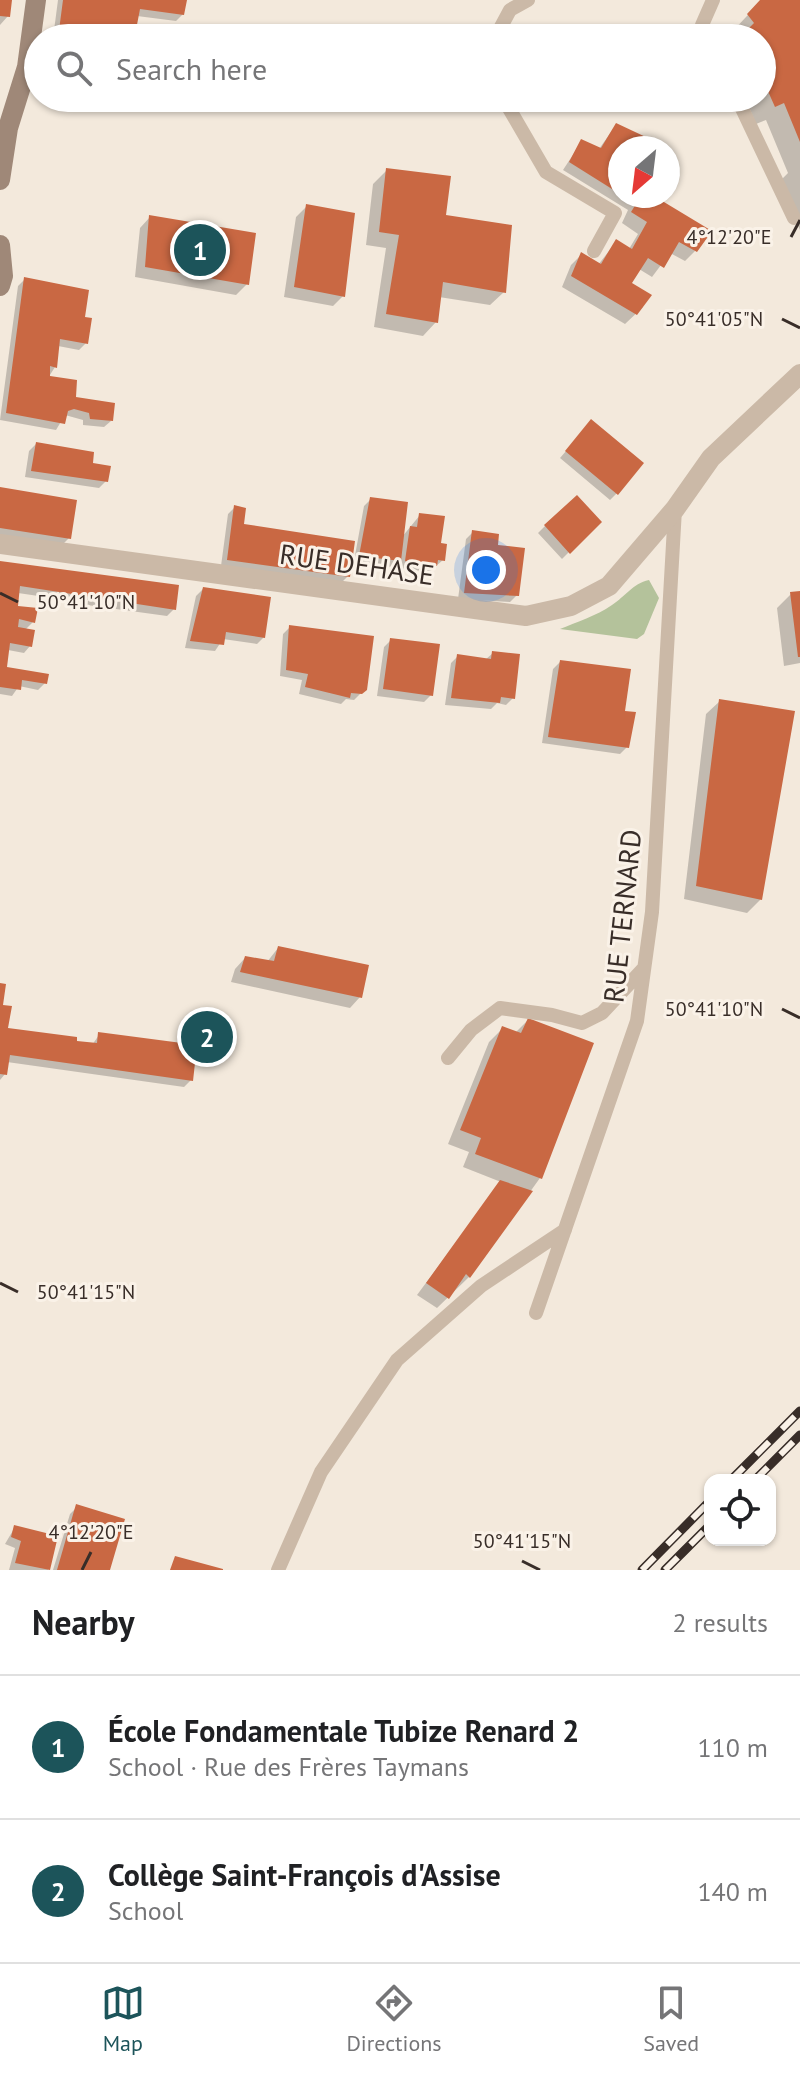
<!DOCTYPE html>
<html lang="en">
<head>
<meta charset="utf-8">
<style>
  :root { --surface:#fff; --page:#f2f2f2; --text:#202124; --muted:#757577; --line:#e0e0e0; --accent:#1c545a }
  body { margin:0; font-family:"PT Sans",sans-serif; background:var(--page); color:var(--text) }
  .controls { position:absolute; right:24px; bottom:24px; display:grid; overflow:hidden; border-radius:16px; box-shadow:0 2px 6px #0004 }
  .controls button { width:72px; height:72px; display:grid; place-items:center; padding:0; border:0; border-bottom:2px solid var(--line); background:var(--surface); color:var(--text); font:40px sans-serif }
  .compass { position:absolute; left:608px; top:136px; width:72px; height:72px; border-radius:50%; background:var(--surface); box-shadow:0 2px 6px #0004; rotate:208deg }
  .you { position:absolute; left:486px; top:570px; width:28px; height:28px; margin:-20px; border:6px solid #fff; border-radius:50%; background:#1a73e8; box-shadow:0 0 0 12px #1a73e833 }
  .badge { display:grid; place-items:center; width:52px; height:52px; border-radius:50%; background:var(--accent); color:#fff; font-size:26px; font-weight:700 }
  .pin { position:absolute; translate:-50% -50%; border:4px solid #fff; box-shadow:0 2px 8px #0006 }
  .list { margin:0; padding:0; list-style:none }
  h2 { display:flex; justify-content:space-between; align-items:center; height:104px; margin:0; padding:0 32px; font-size:34px }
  h2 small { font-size:26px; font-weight:400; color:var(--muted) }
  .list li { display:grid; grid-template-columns:52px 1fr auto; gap:24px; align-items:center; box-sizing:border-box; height:144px; padding:0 32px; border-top:2px solid var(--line) }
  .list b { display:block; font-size:30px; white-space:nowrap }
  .list p { margin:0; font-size:26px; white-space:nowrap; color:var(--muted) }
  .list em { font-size:26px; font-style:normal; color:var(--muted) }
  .icon { flex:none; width:44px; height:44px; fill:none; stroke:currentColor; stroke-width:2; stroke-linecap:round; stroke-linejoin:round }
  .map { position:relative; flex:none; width:800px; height:1570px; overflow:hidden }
  .search { position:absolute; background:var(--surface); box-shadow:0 2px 6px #0004; left:24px; right:24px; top:24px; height:88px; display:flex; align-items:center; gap:20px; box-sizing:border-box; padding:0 28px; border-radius:44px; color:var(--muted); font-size:30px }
  .sheet { height:392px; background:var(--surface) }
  nav { display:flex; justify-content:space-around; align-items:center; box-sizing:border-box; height:112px; border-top:2px solid var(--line); background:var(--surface); font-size:22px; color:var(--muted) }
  nav a { display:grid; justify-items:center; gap:4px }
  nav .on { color:var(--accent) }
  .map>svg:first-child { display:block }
</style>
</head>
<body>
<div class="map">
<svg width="800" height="1570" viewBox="0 0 800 1570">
  <rect width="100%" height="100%" fill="#f3e9dc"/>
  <!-- green -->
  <path fill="#b4c29b" d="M 649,580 L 659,598 L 644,634 L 637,639 L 560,629 C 577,622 596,616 612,605 C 626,596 632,584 649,580 Z"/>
  <!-- shadow -->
  <path fill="#0003" d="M 0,0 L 10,0 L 8,16 L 0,25 Z
    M 58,0 L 185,0 L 183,14 L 176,21 L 137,16 L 134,29 L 128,36 L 96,32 L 97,38 L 53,38 Z
    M 762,0 L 800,0 L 800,230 L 778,183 L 788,173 L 766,120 L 756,124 L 746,100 L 762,98 L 762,38 L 733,38 L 730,34 Z
    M 138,98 L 131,110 L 44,99 L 44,98 Z
    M 616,125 L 643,148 L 620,148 L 620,196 L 650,196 L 695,251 L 685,261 L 670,253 L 652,277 L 639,269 L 630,284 L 643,307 L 625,324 L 562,287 L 571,265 L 581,255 L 598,265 L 616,242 L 629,249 L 638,234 L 622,223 L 628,210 L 563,170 L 582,141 L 599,149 Z
    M 387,170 L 444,217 L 504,292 L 490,305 L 439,297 L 436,322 L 423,336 L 374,327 L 386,248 L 366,245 L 373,184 Z
    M 307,206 L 343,296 L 333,306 L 284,297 L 296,217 Z
    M 150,217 L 247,284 L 236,295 L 135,277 L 140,228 Z
    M 25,279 L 83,318 L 86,343 L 79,350 L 58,346 L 55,367 L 48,378 L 74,399 L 111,421 L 104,427 L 83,425 L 83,420 L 65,415 L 56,430 L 0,420 L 18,286 Z
    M 585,429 L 617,493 L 610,500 L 560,458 Z
    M 36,444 L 90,465 L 106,481 L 99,488 L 25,477 L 29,451 Z
    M 0,489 L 69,538 L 62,545 L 0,536 Z
    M 371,499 L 402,537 L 420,515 L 438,545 L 443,560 L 429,572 L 400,568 L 401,558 L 392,567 L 350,562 L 348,576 L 341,583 L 221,566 L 228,514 L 234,508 L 242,526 L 354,561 L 364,506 Z
    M 599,522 L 562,559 L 538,533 L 545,526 Z
    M 473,532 L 495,547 L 517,595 L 510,602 L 458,599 L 466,539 Z
    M 0,563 L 174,609 L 167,616 L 87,605 L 88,600 L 59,596 L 59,590 L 52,598 L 18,593 L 16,608 L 33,622 L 25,630 L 30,646 L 24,653 L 8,650 L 5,669 L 45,683 L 38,690 L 19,686 L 12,696 L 0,694 Z
    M 203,589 L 264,637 L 257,644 L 223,639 L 215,651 L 185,648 L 196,596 Z
    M 800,593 L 800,663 L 784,666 L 777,608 L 791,594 Z
    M 290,627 L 365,689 L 354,700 L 346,699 L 341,704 L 299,694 L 302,680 L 280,676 L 283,634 Z
    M 391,640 L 431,695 L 424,702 L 377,696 L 384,647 Z
    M 493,653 L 513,698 L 506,705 L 497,703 L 491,709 L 445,705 L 451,663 L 458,656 L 485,660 Z
    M 560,662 L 623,712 L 627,747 L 620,754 L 542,743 L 553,669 Z
    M 720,701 L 761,899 L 747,913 L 684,899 L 706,714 Z
    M 278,948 L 360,997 L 350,1008 L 231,982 L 235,969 L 245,958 L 267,962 Z
    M 0,985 L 6,1030 L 92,1045 L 99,1035 L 191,1080 L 184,1087 L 7,1062 L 5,1074 L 0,1080 Z
    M 528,1020 L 592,1045 L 540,1178 L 469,1277 L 437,1308 L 417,1295 L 501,1182 L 463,1167 L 469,1152 L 448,1144 L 489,1042 L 503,1028 L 515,1033 Z
    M 77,1507 L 108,1570 L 53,1570 L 70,1514 Z
    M 15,1527 L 56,1537 L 48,1570 L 9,1570 L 15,1548 L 5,1544 Z"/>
  <!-- building -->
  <path fill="#c96843" d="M 0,0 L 12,0 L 10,17 L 0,16 Z
    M 63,0 L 187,0 L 184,15 L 140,9 L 136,30 L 99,25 L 97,38 L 58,38 Z
    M 760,0 L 800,0 L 800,142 L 784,103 L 775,107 L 763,80 L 771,76 L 762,56 L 762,38 L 748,38 L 744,33 L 754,23 L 747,14 Z
    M 616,123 L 650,139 L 645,148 L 620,148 L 620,194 L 569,162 L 581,139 L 601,148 Z
    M 386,168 L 451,176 L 446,215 L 512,225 L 506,293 L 443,282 L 438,323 L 386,314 L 399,235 L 379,232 Z
    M 623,196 L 654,196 L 712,231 L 697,252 L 679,242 L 664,268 L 648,258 L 632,283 L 652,295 L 637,315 L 571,276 L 581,252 L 601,264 L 616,239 L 632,249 L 647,222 L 631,212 L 636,204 Z
    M 306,204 L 355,213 L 345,297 L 294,287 Z
    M 149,215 L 256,233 L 249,285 L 145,267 Z
    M 24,277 L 89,290 L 85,317 L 92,318 L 88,344 L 60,339 L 57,368 L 50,366 L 50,376 L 77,380 L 76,397 L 115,403 L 113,421 L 90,419 L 89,413 L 74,409 L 68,411 L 65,424 L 6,413 Z
    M 591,419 L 644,463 L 618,495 L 565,451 Z
    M 36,442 L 94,452 L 93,463 L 111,466 L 108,482 L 31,471 Z
    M 0,487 L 77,500 L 71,539 L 0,528 Z
    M 577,495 L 602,522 L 570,554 L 544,525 Z
    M 370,497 L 408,502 L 401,561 L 359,556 Z
    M 234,505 L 246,508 L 244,524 L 355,541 L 350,577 L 227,560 Z
    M 419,513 L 445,516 L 441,543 L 447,544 L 445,561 L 438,560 L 437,566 L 405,561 L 410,526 L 417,527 Z
    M 472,530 L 499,534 L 498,545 L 525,548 L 519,596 L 464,593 Z
    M 0,561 L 179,585 L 176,610 L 20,586 L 18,606 L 38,608 L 35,623 L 19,619 L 18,627 L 35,630 L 32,647 L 10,643 L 7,667 L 49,674 L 47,684 L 22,680 L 21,690 L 0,687 Z
    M 203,587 L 271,597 L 265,638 L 226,632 L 224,645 L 190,641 Z
    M 800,591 L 800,657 L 798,657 L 790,592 Z
    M 289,625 L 374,636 L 367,690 L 362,694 L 351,693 L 350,698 L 305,687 L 308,674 L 286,670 Z
    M 390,638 L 440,644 L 433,696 L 383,689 Z
    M 492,651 L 520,654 L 515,699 L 501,697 L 500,703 L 451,698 L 457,654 L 491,659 Z
    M 560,660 L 631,669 L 625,711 L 636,712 L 629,748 L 548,737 Z
    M 719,699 L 795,711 L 762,900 L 696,886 Z
    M 278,946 L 369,965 L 362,998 L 240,972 L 245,956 L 274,961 Z
    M 0,983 L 6,984 L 3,1005 L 12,1006 L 8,1028 L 77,1037 L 77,1041 L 97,1043 L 98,1032 L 197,1045 L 193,1081 L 10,1055 L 7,1075 L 0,1074 Z
    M 528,1018 L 594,1043 L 542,1179 L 475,1154 L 481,1138 L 460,1130 L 502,1026 L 521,1033 Z
    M 500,1180 L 533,1191 L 470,1278 L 466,1274 L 449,1299 L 426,1283 Z
    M 76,1504 L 125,1519 L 110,1570 L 57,1570 Z
    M 14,1525 L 58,1536 L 50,1570 L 15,1563 L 21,1541 L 11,1537 Z
    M 175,1556 L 223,1569 L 223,1570 L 170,1570 Z"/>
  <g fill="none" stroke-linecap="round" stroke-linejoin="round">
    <!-- lane -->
    <path stroke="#cbb9a7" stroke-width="14" d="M 495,38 L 510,10 L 528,0
      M 709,38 L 702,25 L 713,0
      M 503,98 L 546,172 L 615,213 L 594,251
      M 737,98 L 794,218
      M 448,1058 L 471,1030 L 500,1008 L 552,1015 L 582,1023 L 602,1013 L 644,968
      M 536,1313 L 637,1021 L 652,912 L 675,509
      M 278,1570 L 321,1472 L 397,1360 L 481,1286 L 565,1230"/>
    <!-- street -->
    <path stroke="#cbb9a7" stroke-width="20" d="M 0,544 L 526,616 L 571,606 L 609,586 L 675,509 L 711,458 L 800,374"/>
    <!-- secondary -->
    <path stroke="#9f8878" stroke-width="20" d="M 0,180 L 8,128 L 27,67 L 36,0
      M 0,245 L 3,276 L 0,286"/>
    <defs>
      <path id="rail" d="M 731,1480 L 800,1411
        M 755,1480 L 800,1435
        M 642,1570 L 710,1501
        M 665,1570 L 710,1525"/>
    </defs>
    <!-- rail casing -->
    <use href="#rail" stroke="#382d28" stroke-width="9"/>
    <!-- rail -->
    <use href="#rail" stroke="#faf2e8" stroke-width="6" stroke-dasharray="18" stroke-linecap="butt"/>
  </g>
  <!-- ticks -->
  <path fill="none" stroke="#382d28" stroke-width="3" d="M 791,237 L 800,220M 782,319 L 800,328M 0,593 L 18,602M 782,1009 L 800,1018M 0,1283 L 18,1292M 522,1561 L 540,1570M 82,1570 L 91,1552"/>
  <g text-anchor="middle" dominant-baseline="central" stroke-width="6" stroke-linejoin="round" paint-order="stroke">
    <!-- street labels -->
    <g font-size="28" fill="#382d28" stroke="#faf2e8">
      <text transform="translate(357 564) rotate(8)">RUE DEHASE</text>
      <text transform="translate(622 916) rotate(-84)">RUE TERNARD</text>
    </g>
  </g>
  <g font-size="20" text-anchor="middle" fill="#382d28" stroke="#faf2e8" stroke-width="6" stroke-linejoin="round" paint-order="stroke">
    <text x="729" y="244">4°12'20"E</text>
    <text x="714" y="326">50°41'05"N</text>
    <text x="86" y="609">50°41'10"N</text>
    <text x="714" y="1016">50°41'10"N</text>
    <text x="86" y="1299">50°41'15"N</text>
    <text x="91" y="1539">4°12'20"E</text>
    <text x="522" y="1548">50°41'15"N</text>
  </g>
</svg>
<div class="controls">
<button><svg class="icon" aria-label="locate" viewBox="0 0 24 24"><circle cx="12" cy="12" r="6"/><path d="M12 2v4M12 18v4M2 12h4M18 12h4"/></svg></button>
</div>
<svg class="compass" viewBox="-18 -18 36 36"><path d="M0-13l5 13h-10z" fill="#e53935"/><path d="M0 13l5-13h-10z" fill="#757577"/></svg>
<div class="you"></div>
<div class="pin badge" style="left:200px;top:250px">1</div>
<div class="pin badge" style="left:207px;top:1037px">2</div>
<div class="search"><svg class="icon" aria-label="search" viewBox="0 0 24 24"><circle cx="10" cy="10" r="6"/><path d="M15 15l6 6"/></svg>Search here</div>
</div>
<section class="sheet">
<h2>Nearby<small>2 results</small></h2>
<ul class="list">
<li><span class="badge">1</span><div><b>École Fondamentale Tubize Renard 2</b><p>School · Rue des Frères Taymans</p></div><em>110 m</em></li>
<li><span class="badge">2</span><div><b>Collège Saint-François d'Assise</b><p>School</p></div><em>140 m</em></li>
</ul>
</section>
<nav>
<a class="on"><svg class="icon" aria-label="map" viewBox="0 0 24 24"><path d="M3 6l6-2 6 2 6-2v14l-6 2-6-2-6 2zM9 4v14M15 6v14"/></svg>Map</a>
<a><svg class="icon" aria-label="directions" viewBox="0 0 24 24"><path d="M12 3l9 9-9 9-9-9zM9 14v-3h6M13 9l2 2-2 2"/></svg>Directions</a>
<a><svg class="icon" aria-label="saved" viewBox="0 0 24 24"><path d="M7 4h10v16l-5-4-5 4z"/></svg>Saved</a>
</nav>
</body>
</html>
